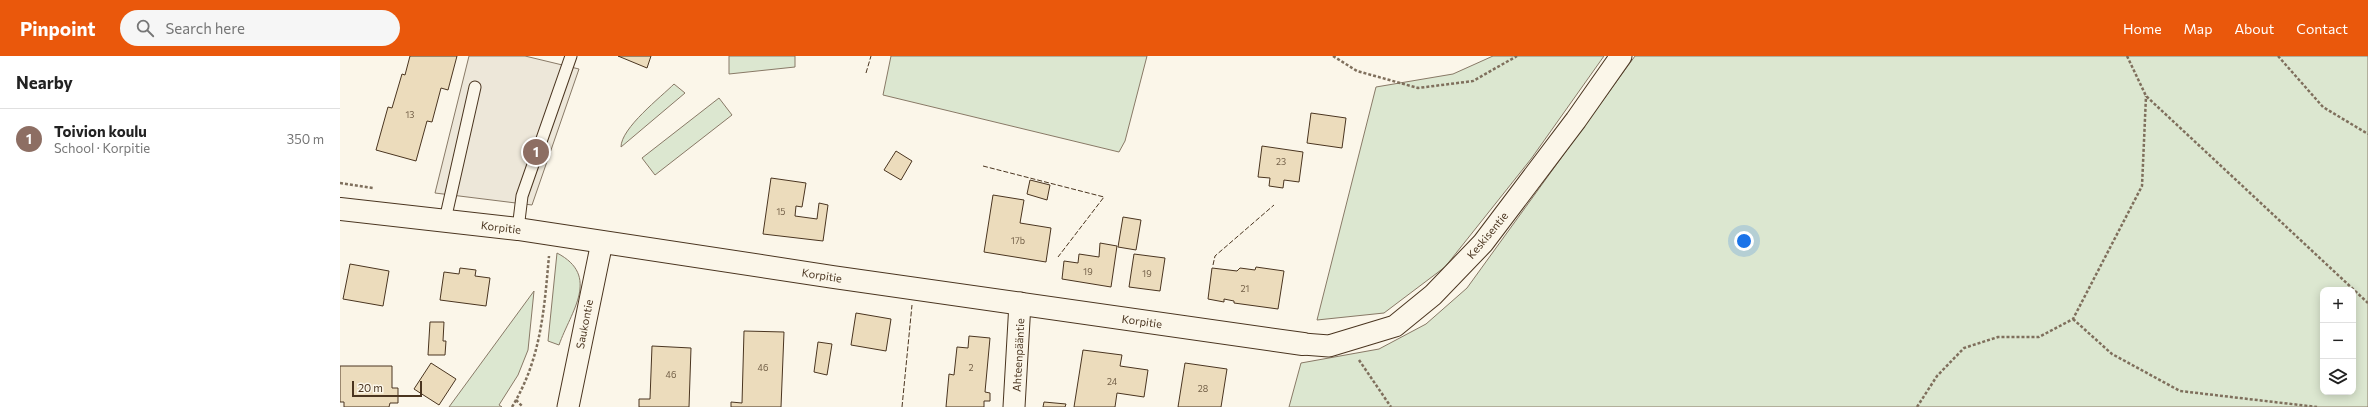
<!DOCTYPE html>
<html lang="en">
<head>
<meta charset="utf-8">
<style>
  :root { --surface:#fff; --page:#f6f6f6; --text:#222; --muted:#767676; --line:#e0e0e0; --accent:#ea580c }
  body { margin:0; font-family:Commissioner,sans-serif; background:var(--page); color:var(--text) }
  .controls { position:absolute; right:12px; bottom:12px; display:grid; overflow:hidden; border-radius:8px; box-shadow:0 2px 10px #0003 }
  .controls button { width:36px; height:36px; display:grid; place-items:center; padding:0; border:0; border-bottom:1px solid var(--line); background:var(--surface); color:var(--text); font:20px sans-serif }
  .scale { position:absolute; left:12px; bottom:10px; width:70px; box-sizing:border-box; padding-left:4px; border:2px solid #4a3520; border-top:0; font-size:11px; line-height:14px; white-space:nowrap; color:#4a3520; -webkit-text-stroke:3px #fbf6e9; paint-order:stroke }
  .you { position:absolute; left:1404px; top:185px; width:14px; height:14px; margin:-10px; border:3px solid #fff; border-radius:50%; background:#1a73e8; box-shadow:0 0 0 6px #1a73e833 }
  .badge { display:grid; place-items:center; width:26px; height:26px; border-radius:50%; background:var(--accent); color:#fff; font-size:13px; font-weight:700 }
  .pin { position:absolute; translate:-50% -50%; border:2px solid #fff; box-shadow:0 1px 4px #0006 }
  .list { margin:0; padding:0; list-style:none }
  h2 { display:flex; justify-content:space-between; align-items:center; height:52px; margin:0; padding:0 16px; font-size:17px }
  h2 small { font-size:13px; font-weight:400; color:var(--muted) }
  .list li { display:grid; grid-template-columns:26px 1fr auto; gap:12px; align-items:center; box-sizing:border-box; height:60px; padding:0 16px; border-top:1px solid var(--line) }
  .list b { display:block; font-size:15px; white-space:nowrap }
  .list p { margin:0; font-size:13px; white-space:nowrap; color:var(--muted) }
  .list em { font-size:13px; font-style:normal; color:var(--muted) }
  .icon { flex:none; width:22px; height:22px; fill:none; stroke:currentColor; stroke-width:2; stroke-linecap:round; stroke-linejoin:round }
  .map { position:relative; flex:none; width:2028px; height:351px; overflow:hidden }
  header { display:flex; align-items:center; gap:24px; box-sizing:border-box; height:56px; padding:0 20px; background:var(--accent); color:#fff }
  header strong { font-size:19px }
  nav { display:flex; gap:22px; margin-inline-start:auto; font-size:14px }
  .search { width:280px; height:36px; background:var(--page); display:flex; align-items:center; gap:10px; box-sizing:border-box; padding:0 14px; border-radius:22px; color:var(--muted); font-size:15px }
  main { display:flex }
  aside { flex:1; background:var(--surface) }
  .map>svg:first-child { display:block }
</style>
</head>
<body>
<header>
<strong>Pinpoint</strong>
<div class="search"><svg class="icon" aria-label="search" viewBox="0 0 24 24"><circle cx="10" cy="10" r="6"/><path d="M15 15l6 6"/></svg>Search here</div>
<nav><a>Home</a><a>Map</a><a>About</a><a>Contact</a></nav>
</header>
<main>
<aside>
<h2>Nearby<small></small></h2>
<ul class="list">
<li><span class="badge" style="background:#8d6e63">1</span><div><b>Toivion koulu</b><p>School · Korpitie</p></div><em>350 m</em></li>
</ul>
</aside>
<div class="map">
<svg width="2028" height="351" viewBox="0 0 2028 351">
  <rect width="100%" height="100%" fill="#fbf6e9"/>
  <!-- green -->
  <path fill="#dce7d0" stroke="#887966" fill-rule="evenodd" d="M 455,0 L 455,11 L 389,18 L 389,0 Z
    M 551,0 L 807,0 L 785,85 L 779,96 L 543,39 Z
    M 1153,0 L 1264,0 L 1191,103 L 1105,211 L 1044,257 L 977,264 L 1036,31 L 1113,18 Z
    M 1295,0 L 2028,0 L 2028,351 L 949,351 L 961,307 L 1039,293 L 1086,268 L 1127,232 ZM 1983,234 L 2013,234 L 2013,336 L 1983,336 Z
    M 334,28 L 345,37 L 281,91 C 281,72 321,41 334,28 Z
    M 379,42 L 392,59 L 315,119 L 302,102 Z
    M 217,197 C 261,220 231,255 219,289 L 208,285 Z
    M 194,235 L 188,294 L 178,319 L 159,349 L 162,351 L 109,351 Z"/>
  <!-- parking -->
  <path fill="#ede7d9" stroke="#887966" d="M 129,0 L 185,0 L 239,13 L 192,149 L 95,137 Z"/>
  <!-- building -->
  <path fill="#ecdcbc" stroke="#4a3520" d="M 70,0 L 117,0 L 108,34 L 101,32 L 92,66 L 87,65 L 76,105 L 36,94 L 48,51 L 52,52 L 62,18 L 65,19 Z
    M 278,0 L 311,0 L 307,12 Z
    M 971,57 L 1006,62 L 1002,92 L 967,87 Z
    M 922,90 L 963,96 L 959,126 L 944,124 L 943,132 L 929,130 L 930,122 L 918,121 Z
    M 556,95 L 572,105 L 561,124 L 544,114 Z
    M 431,122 L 466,127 L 462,151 L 456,150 L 455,160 L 477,163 L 479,147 L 488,149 L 483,185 L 423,178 Z
    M 690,124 L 710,129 L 707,144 L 687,138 Z
    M 653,139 L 684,144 L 680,167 L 711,172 L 706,206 L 644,196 Z
    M 783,161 L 801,164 L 796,194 L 778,191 Z
    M 760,187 L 777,190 L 771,231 L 722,223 L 724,205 L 738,207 L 739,198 L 759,201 Z
    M 794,198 L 825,202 L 820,235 L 789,231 Z
    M 10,208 L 49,215 L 43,250 L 3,243 Z
    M 916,211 L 944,215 L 938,253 L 894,247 L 894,245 L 884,243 L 884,246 L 868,243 L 872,212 L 897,215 L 900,212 L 915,214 Z
    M 120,212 L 136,214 L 135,220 L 150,222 L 146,250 L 100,244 L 104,216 L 119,218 Z
    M 516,257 L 551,263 L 546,295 L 511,289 Z
    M 90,266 L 104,266 L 103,285 L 106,285 L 105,299 L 88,299 Z
    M 404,275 L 444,276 L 441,351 L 391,351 L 391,346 L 402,347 Z
    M 629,280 L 650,282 L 645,336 L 650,337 L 650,345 L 644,345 L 644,351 L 606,351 L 609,318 L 614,319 L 617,291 L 628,292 Z
    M 478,286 L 492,288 L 487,319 L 474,316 Z
    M 312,290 L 351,292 L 349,351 L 299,351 L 299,343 L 310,343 Z
    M 743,294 L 782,299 L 780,310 L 808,314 L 804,341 L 777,337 L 775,351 L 734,351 Z
    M 91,307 L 116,323 L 99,349 L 74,333 Z
    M 845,307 L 887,313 L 881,351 L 838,351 Z
    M 0,310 L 52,310 L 52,332 L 58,332 L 58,347 L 50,347 L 49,351 L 4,351 L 4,346 L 0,346 Z
    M 704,346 L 726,348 L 725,351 L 703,351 Z"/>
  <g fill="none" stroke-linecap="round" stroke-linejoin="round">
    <defs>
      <path id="lane" d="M 105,164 L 135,31
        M 178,173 L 182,140 L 231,0"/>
      <path id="street" d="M 963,288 L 989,290 L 1055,270 L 1093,239 L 1143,187 L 1236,64 L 1281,0
        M 228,351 L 262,186
        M 674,351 L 680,247"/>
      <path id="secondary" d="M 0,153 L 178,173 L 493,221 L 963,288"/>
    </defs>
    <!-- lane casing -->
    <use href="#lane" stroke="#4a3520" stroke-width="13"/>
    <!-- street casing -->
    <use href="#street" stroke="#4a3520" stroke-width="23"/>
    <!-- secondary casing -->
    <use href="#secondary" stroke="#4a3520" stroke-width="24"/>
    <!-- path -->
    <path stroke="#7f6f5c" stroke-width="2.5" stroke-dasharray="3 2" stroke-linecap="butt" d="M 993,0 L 1017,15 L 1078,32 L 1133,25 L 1177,0
      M 1787,0 L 1806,40 L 2028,247
      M 1938,0 L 1983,51 L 2028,78
      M 0,127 L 33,132
      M 1733,263 L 1772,298 L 1840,335 L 1977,351
      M 1019,304 L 1051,351
      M 176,344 L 183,351
      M 172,351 C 201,303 204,255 209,200
      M 1577,351 L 1597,320 L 1624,292 L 1658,281 L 1699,281 L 1733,263 L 1802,130 L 1806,40"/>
    <!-- lane -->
    <use href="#lane" stroke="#fbf6e9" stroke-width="11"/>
    <!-- street -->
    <use href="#street" stroke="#fbf6e9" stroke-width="21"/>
    <!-- secondary -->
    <use href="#secondary" stroke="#fbf6e9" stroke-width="22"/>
    <!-- fence -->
    <path stroke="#4a3520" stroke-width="1" stroke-dasharray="5 2" stroke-linecap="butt" d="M 526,17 L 531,0
      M 643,110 L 764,141 L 718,201
      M 873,209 L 875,200 L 934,149
      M 562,351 L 572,249"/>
  </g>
  <g text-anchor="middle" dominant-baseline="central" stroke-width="3" stroke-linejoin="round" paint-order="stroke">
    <!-- number labels -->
    <g font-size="9" fill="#725f47">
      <text x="70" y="58">13</text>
      <text x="941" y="105">23</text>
      <text x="441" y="155">15</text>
      <text x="678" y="184">17b</text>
      <text x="748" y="215">19</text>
      <text x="807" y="217">19</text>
      <text x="905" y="232">21</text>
      <text x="423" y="311">46</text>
      <text x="631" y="311">2</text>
      <text x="331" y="318">46</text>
      <text x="772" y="325">24</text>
      <text x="863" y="332">28</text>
    </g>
    <!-- street labels -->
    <g font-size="11" fill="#4a3520" stroke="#fbf6e9">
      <text transform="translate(161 171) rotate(7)">Korpitie</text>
      <text transform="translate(1147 179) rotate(-50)">Keskisentie</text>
      <text transform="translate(482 219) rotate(9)">Korpitie</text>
      <text transform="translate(802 265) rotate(8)">Korpitie</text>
      <text transform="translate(244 268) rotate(-79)">Saukontie</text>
      <text transform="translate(678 299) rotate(-87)">Ahteenpääntie</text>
    </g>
  </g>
</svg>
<div class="controls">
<button>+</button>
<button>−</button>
<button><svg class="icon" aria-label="layers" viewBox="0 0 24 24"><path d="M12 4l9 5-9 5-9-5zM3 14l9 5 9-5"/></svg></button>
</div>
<div class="scale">20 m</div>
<div class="you"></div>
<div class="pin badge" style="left:196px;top:96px;background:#8d6e63">1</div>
</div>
</main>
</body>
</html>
